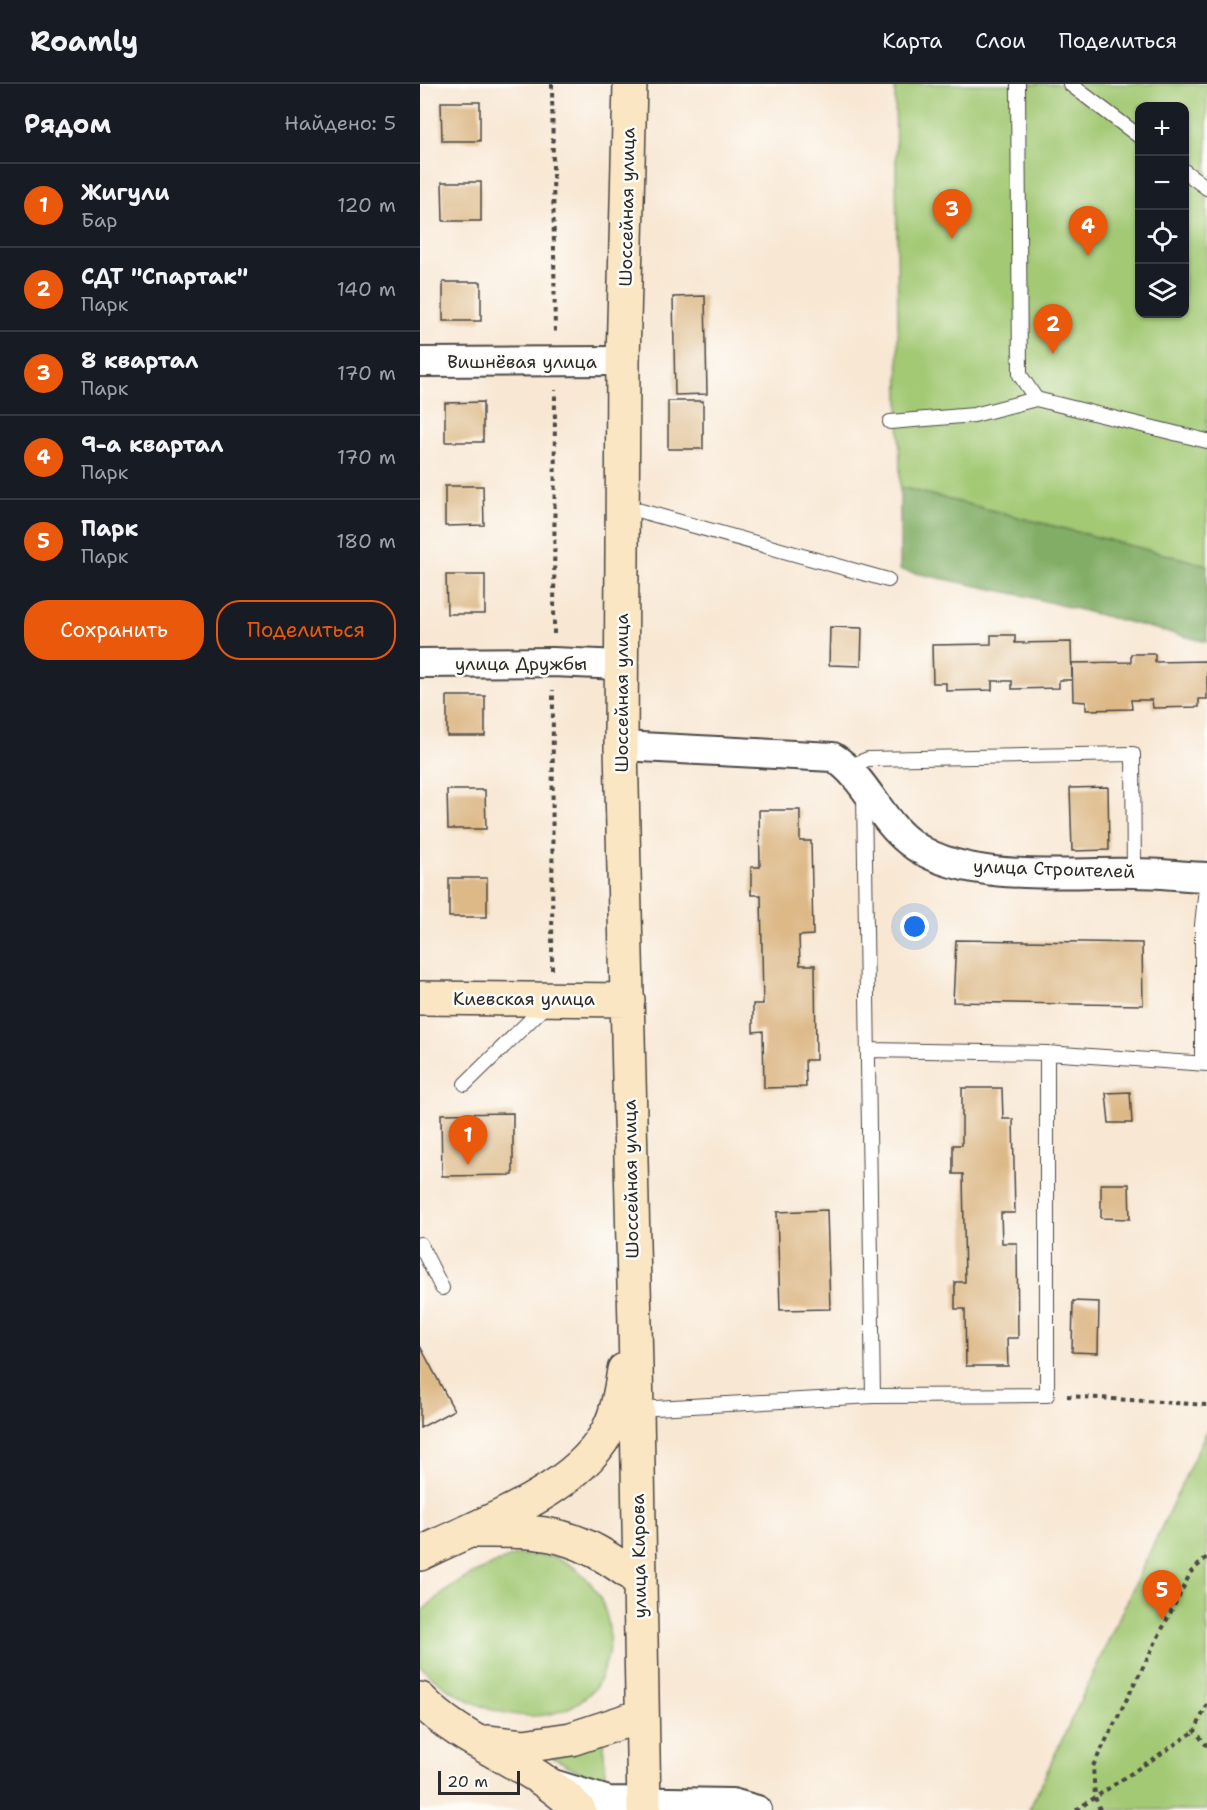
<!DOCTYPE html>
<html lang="ru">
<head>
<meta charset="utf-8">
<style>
  :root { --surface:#171b24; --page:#242831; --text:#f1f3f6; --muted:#9ea1a6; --line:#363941; --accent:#ea580c }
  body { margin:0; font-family:"Shantell Sans",sans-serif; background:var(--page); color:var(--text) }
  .controls { position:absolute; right:18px; top:18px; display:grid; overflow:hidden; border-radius:12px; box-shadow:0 2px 4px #0004 }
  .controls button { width:54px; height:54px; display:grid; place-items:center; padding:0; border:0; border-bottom:2px solid var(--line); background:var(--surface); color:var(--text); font:30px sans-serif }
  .scale { position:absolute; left:18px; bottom:15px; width:82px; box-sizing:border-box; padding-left:6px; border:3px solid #2b2b2b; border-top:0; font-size:16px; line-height:21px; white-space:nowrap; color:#2b2b2b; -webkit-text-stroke:4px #fdfcf7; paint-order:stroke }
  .you { position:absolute; left:495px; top:843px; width:21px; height:21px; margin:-15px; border:4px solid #fff; border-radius:50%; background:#1a73e8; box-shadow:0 0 0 9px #1a73e833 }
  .badge { display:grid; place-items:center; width:39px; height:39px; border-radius:50%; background:var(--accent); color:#fff; font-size:20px; font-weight:700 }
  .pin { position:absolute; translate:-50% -50px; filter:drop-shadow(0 2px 3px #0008) }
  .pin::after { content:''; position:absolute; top:32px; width:21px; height:18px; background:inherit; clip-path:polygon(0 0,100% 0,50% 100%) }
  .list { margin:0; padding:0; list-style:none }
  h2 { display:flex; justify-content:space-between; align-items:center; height:78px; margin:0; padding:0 24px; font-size:26px }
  h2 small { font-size:20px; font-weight:400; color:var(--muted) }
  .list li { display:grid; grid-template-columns:39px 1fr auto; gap:18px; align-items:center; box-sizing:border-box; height:84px; padding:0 24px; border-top:2px solid var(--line) }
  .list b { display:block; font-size:22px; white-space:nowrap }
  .list p { margin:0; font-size:20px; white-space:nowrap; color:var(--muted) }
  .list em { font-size:20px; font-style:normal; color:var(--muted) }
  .actions { display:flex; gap:12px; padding:18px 24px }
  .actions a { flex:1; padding:14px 0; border:2px solid var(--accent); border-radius:24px; text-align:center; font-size:21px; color:var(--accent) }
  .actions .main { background:var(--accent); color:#fff }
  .icon { flex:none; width:33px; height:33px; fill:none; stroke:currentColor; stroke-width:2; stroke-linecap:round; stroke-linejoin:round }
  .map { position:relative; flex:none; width:787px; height:1726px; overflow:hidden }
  header { display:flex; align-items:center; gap:36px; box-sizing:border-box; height:84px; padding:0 30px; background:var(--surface); border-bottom:2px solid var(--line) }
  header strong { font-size:28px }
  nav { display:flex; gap:33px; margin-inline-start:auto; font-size:21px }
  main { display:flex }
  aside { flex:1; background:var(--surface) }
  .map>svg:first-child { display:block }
</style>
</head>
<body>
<header>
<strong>Roamly</strong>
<nav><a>Карта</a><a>Слои</a><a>Поделиться</a></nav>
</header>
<main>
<aside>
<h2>Рядом<small>Найдено: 5</small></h2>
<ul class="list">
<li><span class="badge">1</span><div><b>Жигули</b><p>Бар</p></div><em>120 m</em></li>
<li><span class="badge">2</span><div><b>СДТ &quot;Спартак&quot;</b><p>Парк</p></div><em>140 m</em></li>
<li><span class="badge">3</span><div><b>8 квартал</b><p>Парк</p></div><em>170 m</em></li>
<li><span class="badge">4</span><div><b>9-а квартал</b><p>Парк</p></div><em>170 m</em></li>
<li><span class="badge">5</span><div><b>Парк</b><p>Парк</p></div><em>180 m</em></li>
</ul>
<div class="actions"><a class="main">Сохранить</a><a>Поделиться</a></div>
</aside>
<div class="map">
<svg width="787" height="1726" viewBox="0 0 787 1726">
  <rect width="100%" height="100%" fill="#fdfcf7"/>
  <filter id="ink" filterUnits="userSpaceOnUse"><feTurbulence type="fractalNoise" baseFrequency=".0167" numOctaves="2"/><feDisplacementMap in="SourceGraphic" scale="12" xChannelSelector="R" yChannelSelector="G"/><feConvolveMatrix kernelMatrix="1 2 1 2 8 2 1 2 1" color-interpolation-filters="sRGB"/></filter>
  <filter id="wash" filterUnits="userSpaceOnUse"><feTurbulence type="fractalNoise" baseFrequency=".008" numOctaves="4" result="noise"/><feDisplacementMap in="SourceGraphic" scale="24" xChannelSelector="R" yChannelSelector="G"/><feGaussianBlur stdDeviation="1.35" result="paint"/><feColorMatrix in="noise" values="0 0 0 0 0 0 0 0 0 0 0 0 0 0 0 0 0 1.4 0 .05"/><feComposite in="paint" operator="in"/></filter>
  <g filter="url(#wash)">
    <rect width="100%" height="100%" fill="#f8e7d3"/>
    <!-- green -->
    <path fill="#a3c974" stroke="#677a50" stroke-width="1.5" fill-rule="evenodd" d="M 475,0 L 787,0 L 787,481 L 480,403 ZM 720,22 L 764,22 L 764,230 L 720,230 Z
      M 787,1346 L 787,1726 L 609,1726 Z
      M 97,1471 C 109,1472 126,1470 137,1474 C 180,1491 200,1543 184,1584 C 181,1591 179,1600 174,1605 C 126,1657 44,1625 0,1582 L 2,1527 C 32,1499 58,1485 97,1471 Z
      M 184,1656 L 185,1701 L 126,1670 Z"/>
    <!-- forest -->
    <path fill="#82ad66" stroke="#566c48" stroke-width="1.5" d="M 480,403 L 787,481 L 787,558 L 601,511 L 480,486 Z"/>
    <g id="blocks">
      <!-- building -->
      <path fill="#ddb988" d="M 21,18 L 60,18 L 60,57 L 22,57 Z
        M 22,98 L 61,98 L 61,137 L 23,137 Z
        M 23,198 L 61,198 L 61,237 L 23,237 Z
        M 285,212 L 287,310 L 255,311 L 253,213 Z
        M 248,317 L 283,317 L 283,365 L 248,365 Z
        M 63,318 L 63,358 L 25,358 L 25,319 Z
        M 25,402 L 63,402 L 64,441 L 25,442 Z
        M 26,491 L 65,491 L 65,530 L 27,530 Z
        M 410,543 L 442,544 L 441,582 L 409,581 Z
        M 571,551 L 595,551 L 595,559 L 651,558 L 652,596 L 639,596 L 639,604 L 592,605 L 592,597 L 572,597 L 572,606 L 526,607 L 526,599 L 513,599 L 512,561 L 571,560 Z
        M 711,570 L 735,570 L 735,578 L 787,577 L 787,615 L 779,615 L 779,623 L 733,624 L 732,616 L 711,616 L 712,625 L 666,626 L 666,618 L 653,617 L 652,579 L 711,578 Z
        M 27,612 L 65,612 L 65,652 L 27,652 Z
        M 688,703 L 689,766 L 652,767 L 650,704 Z
        M 27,706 L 65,706 L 66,745 L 28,745 Z
        M 339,726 L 380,726 L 380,757 L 391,757 L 393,851 L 379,852 L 380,881 L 395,881 L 396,976 L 385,976 L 386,1003 L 344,1004 L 343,947 L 333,948 L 333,920 L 343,920 L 341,811 L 331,811 L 331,783 L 340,783 Z
        M 29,794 L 67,794 L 67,833 L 29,833 Z
        M 536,856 L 722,859 L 723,921 L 533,918 Z
        M 542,1004 L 582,1004 L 583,1035 L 593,1035 L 595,1129 L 581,1129 L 582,1159 L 597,1159 L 598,1254 L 587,1254 L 588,1282 L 546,1282 L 545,1225 L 535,1225 L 535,1198 L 545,1198 L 543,1090 L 533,1090 L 533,1061 L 542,1061 Z
        M 710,1008 L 712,1039 L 689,1039 L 686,1009 Z
        M 93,1029 L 93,1091 L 22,1092 L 21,1030 Z
        M 681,1100 L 709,1100 L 710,1135 L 681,1134 Z
        M 407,1126 L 410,1225 L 360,1226 L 357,1128 Z
        M 653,1217 L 679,1218 L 678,1269 L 652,1268 Z
        M 0,1262 L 34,1326 L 0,1344 Z"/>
    </g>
  </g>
  <g filter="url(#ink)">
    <use href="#blocks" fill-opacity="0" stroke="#4a4744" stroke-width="1.5"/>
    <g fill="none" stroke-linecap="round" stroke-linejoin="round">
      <defs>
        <path id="lane" d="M 598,0 L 600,291 L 616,315
          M 650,0 L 720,53
          M 764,87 L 787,104
          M 470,338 L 554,331 L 616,315 L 787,357
          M 203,422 L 468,496
          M 428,683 L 448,675 L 713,670 L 714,789
          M 444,711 L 453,1312
          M 449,966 L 627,969 L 787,980
          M 782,979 L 782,841 L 787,794
          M 45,1000 L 127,920
          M 0,1160 L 22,1204
          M 217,1325 L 453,1312 L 627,1311 L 627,969"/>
        <path id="street" d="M 0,278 L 203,277
          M 0,579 L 133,578 L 201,581
          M 201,662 L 413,673 C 445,693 458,733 488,757 C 541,801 649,787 714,789 C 738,789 763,792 787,793
          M 133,1700 L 188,1717 L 312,1719 L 337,1726"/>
        <path id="secondary" d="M 210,0 L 203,277 L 201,662 L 217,1325 L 224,1726
          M 0,914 L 208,916
          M 53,1447 C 130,1446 157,1449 219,1496
          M 0,1470 C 61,1439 163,1406 191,1340 C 199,1322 201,1304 204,1286
          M 0,1615 C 45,1663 114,1678 159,1726
          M 67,1658 L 104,1662 L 151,1655 L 221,1632"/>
      </defs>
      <!-- lane casing -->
      <use href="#lane" stroke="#4a4744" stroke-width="16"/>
      <!-- street casing -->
      <use href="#street" stroke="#4a4744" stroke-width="32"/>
      <!-- secondary casing -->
      <use href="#secondary" stroke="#4a4744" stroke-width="36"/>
      <!-- path -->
      <path stroke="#4a4744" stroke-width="4" stroke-dasharray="4.5 4.5" stroke-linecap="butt" d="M 132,0 L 135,250
        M 134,550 L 135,306
        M 132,886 L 133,606
        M 647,1312 L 787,1321
        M 787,1620 L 775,1647 L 787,1662
        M 656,1726 L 775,1647
        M 680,1726 L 675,1713 L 673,1682 L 771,1488 L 787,1473"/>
      <!-- lane -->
      <use href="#lane" stroke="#fff" stroke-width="14"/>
      <!-- street -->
      <use href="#street" stroke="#fff" stroke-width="28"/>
      <!-- secondary -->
      <use href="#secondary" stroke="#fbe6c4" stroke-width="33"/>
    </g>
  </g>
  <g text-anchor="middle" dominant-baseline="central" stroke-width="5" stroke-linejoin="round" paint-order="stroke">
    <!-- street labels -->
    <g font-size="18" fill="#2b2b2b" stroke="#fdfcf7">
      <text transform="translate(207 123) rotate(-89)">Шоссейная улица</text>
      <text x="102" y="278">Вишнёвая улица</text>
      <text x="101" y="580">улица Дружбы</text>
      <text transform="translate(202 609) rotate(-90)">Шоссейная улица</text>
      <text transform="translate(634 785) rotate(2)">улица Строителей</text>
      <text x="104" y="915">Киевская улица</text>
      <text transform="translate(211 1095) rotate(-91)">Шоссейная улица</text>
      <text transform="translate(219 1472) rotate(-91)">улица Кирова</text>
    </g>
  </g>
</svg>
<div class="controls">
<button>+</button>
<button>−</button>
<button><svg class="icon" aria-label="locate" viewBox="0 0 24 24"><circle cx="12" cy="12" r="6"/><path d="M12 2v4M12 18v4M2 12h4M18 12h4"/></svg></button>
<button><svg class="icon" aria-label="layers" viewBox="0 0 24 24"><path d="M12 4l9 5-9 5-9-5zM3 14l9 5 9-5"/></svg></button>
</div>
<div class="scale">20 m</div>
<div class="you"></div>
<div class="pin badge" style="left:48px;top:1081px">1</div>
<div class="pin badge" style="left:633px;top:270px">2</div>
<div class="pin badge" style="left:532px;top:155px">3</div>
<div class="pin badge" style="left:668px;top:172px">4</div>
<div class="pin badge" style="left:742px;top:1536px">5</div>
</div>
</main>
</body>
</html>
